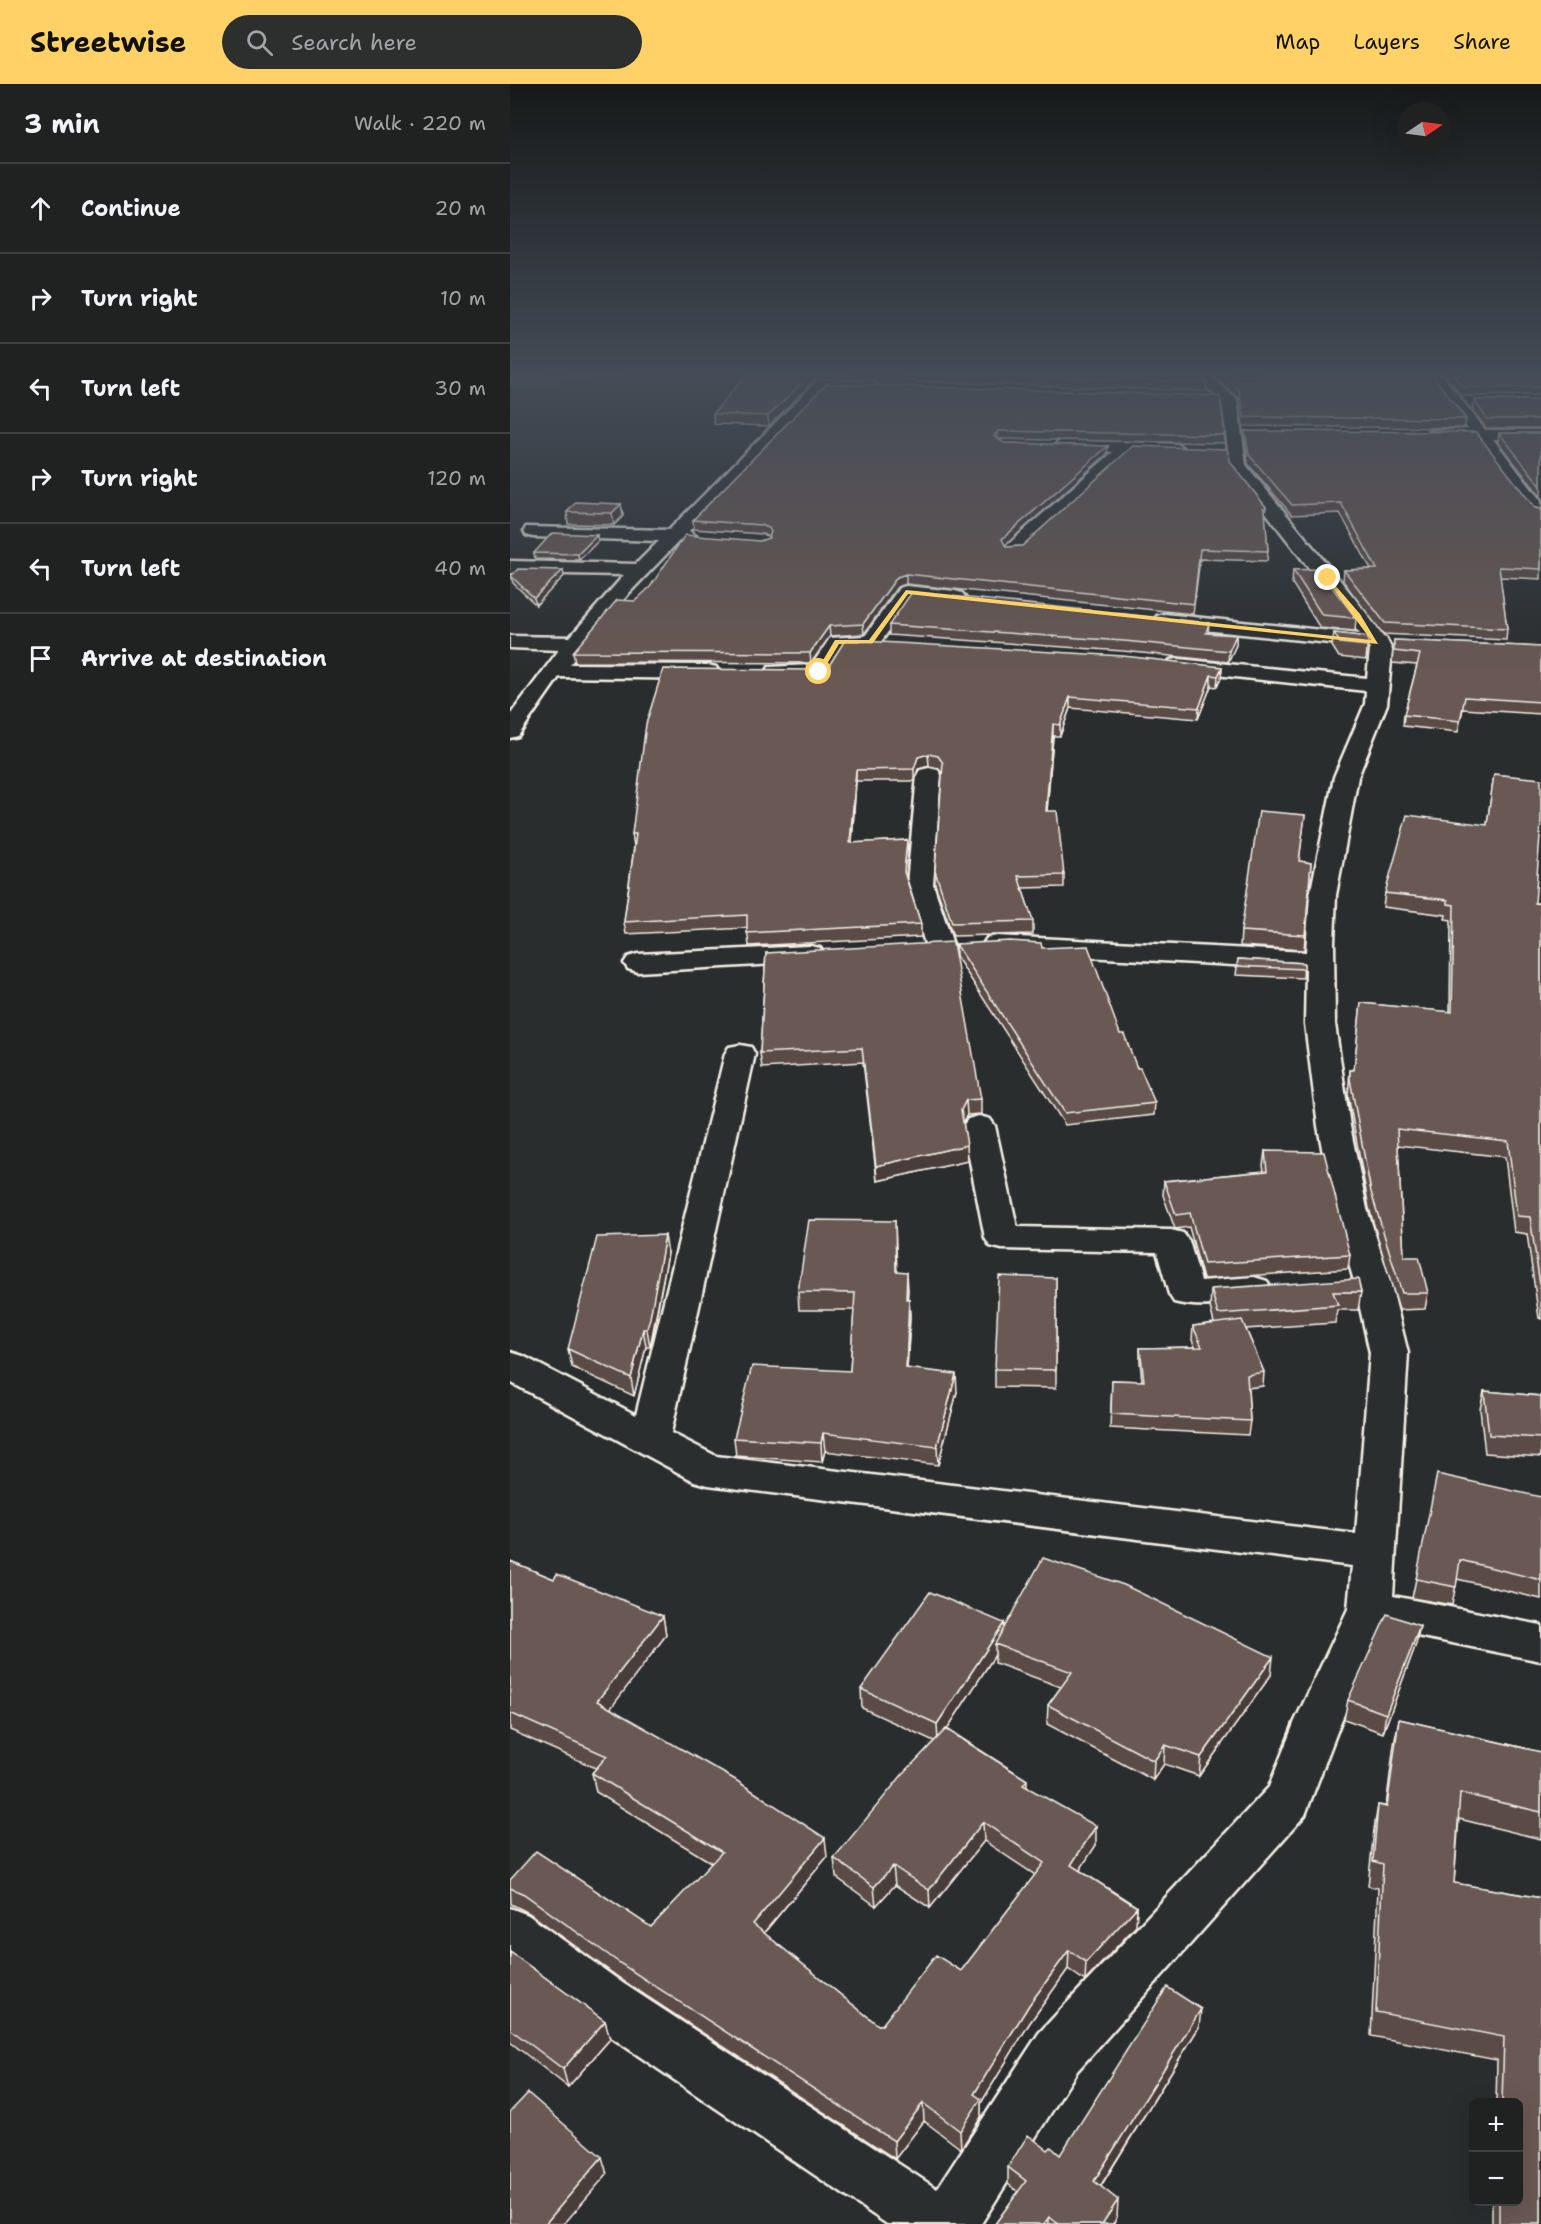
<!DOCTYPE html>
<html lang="en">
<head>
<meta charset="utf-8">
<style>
  :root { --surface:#202222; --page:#2d2f2f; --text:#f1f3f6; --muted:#a2a4a5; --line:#3d3f40; --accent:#ffd166 }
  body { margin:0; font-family:"Shantell Sans",sans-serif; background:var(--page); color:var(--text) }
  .controls { position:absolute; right:18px; bottom:18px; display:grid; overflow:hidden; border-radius:9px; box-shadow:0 6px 24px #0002 }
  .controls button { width:54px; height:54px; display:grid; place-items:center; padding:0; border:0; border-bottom:2px solid var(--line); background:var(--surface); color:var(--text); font:30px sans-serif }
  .compass { position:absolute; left:887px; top:18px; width:54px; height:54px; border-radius:50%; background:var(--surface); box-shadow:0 6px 24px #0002; rotate:77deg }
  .stop { position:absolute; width:18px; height:18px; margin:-14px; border:4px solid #ffd166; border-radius:50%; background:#fff }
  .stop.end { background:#ffd166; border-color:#fff; box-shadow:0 2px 6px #0008 }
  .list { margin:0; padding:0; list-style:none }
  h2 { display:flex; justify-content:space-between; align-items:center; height:78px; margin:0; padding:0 24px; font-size:26px }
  h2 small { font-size:20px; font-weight:400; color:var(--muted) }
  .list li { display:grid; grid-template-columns:39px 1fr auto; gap:18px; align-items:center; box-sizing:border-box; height:90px; padding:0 24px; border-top:2px solid var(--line) }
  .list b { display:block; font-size:22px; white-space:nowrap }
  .list em { font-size:20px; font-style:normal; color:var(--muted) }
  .icon { flex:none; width:33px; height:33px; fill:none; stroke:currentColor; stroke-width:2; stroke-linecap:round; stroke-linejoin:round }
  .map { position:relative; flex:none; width:1031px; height:2140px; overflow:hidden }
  header { display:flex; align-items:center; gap:36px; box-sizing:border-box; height:84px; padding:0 30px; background:var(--accent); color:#111 }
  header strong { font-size:28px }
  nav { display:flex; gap:33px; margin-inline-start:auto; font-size:21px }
  .search { width:420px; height:54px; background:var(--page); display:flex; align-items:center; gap:15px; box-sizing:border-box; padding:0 21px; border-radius:33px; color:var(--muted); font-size:22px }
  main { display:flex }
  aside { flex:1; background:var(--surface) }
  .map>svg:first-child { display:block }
</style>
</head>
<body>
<header>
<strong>Streetwise</strong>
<div class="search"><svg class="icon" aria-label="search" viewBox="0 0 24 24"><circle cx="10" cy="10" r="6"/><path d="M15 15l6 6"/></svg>Search here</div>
<nav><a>Map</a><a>Layers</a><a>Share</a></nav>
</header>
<main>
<aside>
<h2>3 min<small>Walk · 220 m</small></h2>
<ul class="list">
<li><svg class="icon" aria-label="ahead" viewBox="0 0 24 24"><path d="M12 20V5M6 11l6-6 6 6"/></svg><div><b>Continue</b></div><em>20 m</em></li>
<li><svg class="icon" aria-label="right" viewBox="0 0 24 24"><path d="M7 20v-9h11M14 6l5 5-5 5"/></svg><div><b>Turn right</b></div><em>10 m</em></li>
<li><svg class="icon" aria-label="left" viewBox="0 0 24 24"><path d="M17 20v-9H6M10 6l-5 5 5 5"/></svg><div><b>Turn left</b></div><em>30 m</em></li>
<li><svg class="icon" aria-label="right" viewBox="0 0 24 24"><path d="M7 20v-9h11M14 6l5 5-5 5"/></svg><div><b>Turn right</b></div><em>120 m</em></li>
<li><svg class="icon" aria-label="left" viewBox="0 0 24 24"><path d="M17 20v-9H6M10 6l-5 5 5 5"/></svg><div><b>Turn left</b></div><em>40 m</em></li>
<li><svg class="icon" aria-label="arrive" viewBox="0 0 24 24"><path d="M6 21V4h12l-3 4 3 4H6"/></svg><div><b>Arrive at destination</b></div></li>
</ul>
</aside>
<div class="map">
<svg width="1031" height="2140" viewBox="0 0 1031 2140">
  <rect width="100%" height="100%" fill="#2a2d2e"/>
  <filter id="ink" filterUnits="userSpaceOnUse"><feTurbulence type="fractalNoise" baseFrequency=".0167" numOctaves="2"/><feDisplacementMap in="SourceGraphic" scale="12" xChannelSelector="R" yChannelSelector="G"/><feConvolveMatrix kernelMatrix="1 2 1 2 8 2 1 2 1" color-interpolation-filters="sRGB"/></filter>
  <g filter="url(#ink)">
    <!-- water -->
    <path fill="#4f6a74" stroke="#91a0a2" stroke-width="1.5" d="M 0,291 L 112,291 L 0,302 Z"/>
    <!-- pier -->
    <path fill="#2a2d2e" d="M 115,291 L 113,294 L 0,305 L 0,302 Z"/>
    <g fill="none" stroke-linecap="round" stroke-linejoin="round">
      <defs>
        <path id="minor" d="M 683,291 L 699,291 L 727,316 L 736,381 L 855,527 L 873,553 L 876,554 L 882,566 L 877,620 L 848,693 L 826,811 L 824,858 L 825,940 L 840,1042 L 857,1125 L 880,1197 L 898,1269 L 883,1512 L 1031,1541 L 1031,1577 L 873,1545 L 831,1637 L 795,1731 L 567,1987 L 471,2140 L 377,2140 L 76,1936 L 0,1879 L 0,1824 L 18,1831 L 114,1900 L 427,2105 L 529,1949 L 759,1703 L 785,1637 L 838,1525 L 842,1482 L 198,1401 L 184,1397 L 0,1298 L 0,1268 L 13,1272 L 126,1331 L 215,970 L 219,963 L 230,961 L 241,963 L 245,970 L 161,1349 L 206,1372 L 846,1450 L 860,1269 L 844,1197 L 823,1125 L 808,1042 L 795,940 L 796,885 L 487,868 L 477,866 L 473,860 L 477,854 L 487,852 L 796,868 L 800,811 L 824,693 L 855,620 L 856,607 L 668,587 L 660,586 L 657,581 L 660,576 L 668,575 L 857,594 L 860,566 L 859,563 L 654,542 L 647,540 L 644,536 L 647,532 L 654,530 L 850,550 L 720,382 L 712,317 Z
          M 922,291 L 932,291 L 975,346 L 1031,346 L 1031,356 L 983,355 L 1031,417 L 1031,434 L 1025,433 L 966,355 L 919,353 L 917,350 L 919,347 L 958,345 L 920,294 Z
          M 312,296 L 361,297 L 369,302 L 361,307 L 316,305 L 179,447 L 186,452 L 184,456 L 169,457 L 120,508 L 60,580 L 198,581 L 206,583 L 209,588 L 206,593 L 198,595 L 49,593 L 8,652 L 0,654 L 0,631 L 49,566 L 0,564 L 0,552 L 60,553 L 114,491 L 0,489 L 0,477 L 126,480 L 149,457 L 23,453 L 16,451 L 14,447 L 16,443 L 159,446 L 307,297 Z
          M 554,356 L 667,360 L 675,365 L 667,370 L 622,368 L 510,470 L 496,470 L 494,466 L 496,462 L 603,368 L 548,364 L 546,361 L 548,358 Z
          M 396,502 L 445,507 L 452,509 L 455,513 L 452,517 L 445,519 L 401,515 L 368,562 L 334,564 L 317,593 L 267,595 L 259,593 L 256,588 L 259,583 L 302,581 L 320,554 L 355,552 L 389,504 Z
          M 419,684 L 428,686 L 431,691 L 423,800 L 444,863 L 440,869 L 430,871 L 420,869 L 416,863 L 397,800 L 407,691 L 410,686 Z
          M 300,862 L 310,864 L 314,870 L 310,876 L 300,878 L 128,888 L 118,885 L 114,879 L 118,873 L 128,870 Z
          M 469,1032 L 480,1035 L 485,1042 L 507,1143 L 661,1146 L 673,1149 L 679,1157 L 691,1197 L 744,1193 L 757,1197 L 762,1205 L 757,1213 C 732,1220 689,1225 664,1218 L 659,1210 L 647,1168 L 492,1165 L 480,1162 L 475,1154 L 453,1042 L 458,1035 Z"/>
      </defs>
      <!-- minor casing -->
      <use href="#minor" stroke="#f4f1e8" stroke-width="5"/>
      <!-- minor -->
      <use href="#minor" fill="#2a2d2e" fill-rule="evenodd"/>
    </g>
    <!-- wall -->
    <path fill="#5a4c47" stroke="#f4f1e8" stroke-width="1.5" d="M 236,291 L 331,291 L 331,295 L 305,295 L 259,342 L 204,340 L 203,330 Z
      M 394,291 L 690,291 L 697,298 L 696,307 L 395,297 Z
      M 702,291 L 922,291 L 956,335 L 954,344 L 733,342 L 729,314 Z
      M 935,291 L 1031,291 L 1031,311 L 952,312 Z
      M 316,300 L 715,351 L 714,359 L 488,355 L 494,359 L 598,362 L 597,370 L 495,462 L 496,463 L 512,462 L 721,379 L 756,423 L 755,430 L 758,467 L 757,477 L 690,475 L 683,530 L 396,500 L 387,503 L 354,550 L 320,552 L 301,579 L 65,578 L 63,568 L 125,517 L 250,457 L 259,454 L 260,453 L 252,450 L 184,445 L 183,436 Z
      M 964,316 L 1031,316 L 1031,344 L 976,344 L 962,325 Z
      M 735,347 L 1031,425 L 1031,495 L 990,493 L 997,545 L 996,556 L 873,550 L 833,497 L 834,486 L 861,485 L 830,429 L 782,431 L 738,380 L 735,356 Z
      M 989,349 L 1031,349 L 1031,413 L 988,358 Z
      M 111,420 L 113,432 L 104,441 L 58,440 L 57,428 Z
      M 88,457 L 69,476 L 25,475 L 24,469 Z
      M 783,486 L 846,534 L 845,547 L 810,544 L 782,499 Z
      M 1,492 L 54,492 L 26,521 L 3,499 Z
      M 699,539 L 698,549 L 726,551 L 726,561 L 718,578 L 613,567 L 379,551 L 379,541 Z
      M 824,549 L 858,553 L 856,576 L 829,573 L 822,562 Z
      M 884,556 L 1031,563 L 1031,630 L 953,625 L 948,648 L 893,642 L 894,631 L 907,581 L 882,579 Z
      M 712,583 L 711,594 L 707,603 L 701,602 L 688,635 L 560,624 L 550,652 L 543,652 L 537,727 L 554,791 L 554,803 L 512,804 L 523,837 L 523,850 L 443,852 L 425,800 L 425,787 L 432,689 L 428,684 L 419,682 L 408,685 L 404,697 L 346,697 L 342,759 L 397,756 L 398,769 L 396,792 L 411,840 L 411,853 L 239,862 L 237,844 L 116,850 L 114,838 L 124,762 L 122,750 L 309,586 Z
      M 984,690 L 1025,819 L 1031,820 L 1031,1235 L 1029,1234 L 1017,1150 L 1004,1148 L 995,1073 L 888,1061 L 894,1173 L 918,1209 L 915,1225 L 889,1226 L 859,1124 L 838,1011 L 840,986 L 844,986 L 851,919 L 940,928 L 941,836 L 935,835 L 936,831 L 873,823 L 875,809 L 977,741 Z
      M 795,731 L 789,777 L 801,779 L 794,866 L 730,862 L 731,847 Z
      M 446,860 L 532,864 L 610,950 L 645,1019 L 644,1031 L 555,1041 L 446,872 Z
      M 256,869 L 471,1015 L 471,1030 L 457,1031 L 453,1038 L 458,1077 L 367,1097 L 353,978 L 252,984 L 250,969 Z
      M 728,875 L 794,879 L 793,894 L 726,891 Z
      M 755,1067 L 840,1171 L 838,1185 L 693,1195 L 679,1143 L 665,1145 L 653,1111 L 654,1097 L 754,1087 L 753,1081 Z
      M 385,1137 L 387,1187 L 398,1205 L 397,1215 L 399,1215 L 400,1233 L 397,1285 L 447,1308 L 428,1381 L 315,1367 L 312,1378 L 226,1372 L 224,1354 L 340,1287 L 344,1226 L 289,1226 L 288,1208 Z
      M 158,1169 L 143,1252 L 140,1263 L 136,1263 L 124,1312 L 62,1283 L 58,1265 Z
      M 546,1194 L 546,1304 L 485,1303 L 485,1285 Z
      M 701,1205 L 851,1208 L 848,1226 L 827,1226 L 825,1239 L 736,1245 L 754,1288 L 753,1302 L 738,1304 L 740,1337 L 738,1351 L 600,1344 L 602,1296 L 632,1297 L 630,1278 L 630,1264 L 685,1263 L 682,1256 L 683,1242 L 704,1239 L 700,1223 Z
      M 974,1307 L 1031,1312 L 1031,1373 L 975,1369 L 970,1325 Z
      M 1031,1413 L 1031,1515 L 947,1495 L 942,1521 L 902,1514 L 906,1495 Z
      M 0,1477 L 44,1495 L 153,1532 L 156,1551 L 100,1624 L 317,1773 L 254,1849 L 368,1941 L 372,1941 L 451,1887 L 525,1791 L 474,1757 L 420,1824 L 385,1801 L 366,1822 L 326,1793 L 324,1774 L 424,1657 L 352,1624 L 351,1605 L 494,1539 L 494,1544 L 761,1591 L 689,1692 L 654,1680 L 643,1696 L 537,1640 L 538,1621 L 551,1603 L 485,1579 L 485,1571 L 437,1645 L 517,1696 L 517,1703 L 586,1761 L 569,1786 L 627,1823 L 626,1842 L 575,1897 L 558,1885 L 519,1940 L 471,2019 L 471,2033 L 451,2065 L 414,2037 L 385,2075 L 115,1898 L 19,1829 L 1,1820 L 0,1796 L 141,1843 L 202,1779 L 86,1708 L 82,1689 L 86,1684 L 0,1646 Z
      M 906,1560 L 873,1649 L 834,1635 L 838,1616 Z
      M 889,1635 L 1031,1668 L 1031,1755 L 949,1735 L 944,1799 L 1031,1814 L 1031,2140 L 982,2140 L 982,2118 L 1008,2118 L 1008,2019 L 986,2019 L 987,1976 L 861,1952 L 868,1804 L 858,1802 L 864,1745 L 868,1721 L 876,1722 L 884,1660 Z
      M 0,1868 L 95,1937 L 100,1955 L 58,2003 L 0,1958 Z
      M 689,1943 L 591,2102 L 607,2133 L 603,2140 L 485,2140 L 508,2108 L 498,2100 L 498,2083 L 538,2066 L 550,2071 Z"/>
    <!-- shaded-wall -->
    <path fill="#4a3e3a" stroke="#f4f1e8" stroke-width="1.5" d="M 300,291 L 305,291 L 305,295 L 259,342 L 258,332 Z
      M 488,347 L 488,355 L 484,352 Z
      M 598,362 L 597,370 L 492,464 L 492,455 Z
      M 111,420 L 113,432 L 104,441 L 102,429 Z
      M 87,451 L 88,457 L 69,476 L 68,470 Z
      M 53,486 L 54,492 L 26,521 L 24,514 Z
      M 396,490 L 396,500 L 387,503 L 354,550 L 353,540 L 387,493 Z
      M 319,542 L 320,552 L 301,579 L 300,569 Z
      M 726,551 L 726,561 L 718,578 L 719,567 Z
      M 712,583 L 711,594 L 707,603 L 708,592 Z
      M 701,591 L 701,602 L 688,635 L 689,624 Z
      M 560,613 L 560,624 L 550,652 L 550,641 Z
      M 543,640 L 543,652 L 536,739 L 536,727 Z
      M 418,670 L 419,682 L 408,685 L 404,697 L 404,685 L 408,673 Z
      M 346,686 L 346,697 L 341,772 L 340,759 Z
      M 397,756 L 398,769 L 395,801 L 394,788 Z
      M 456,1016 L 457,1031 L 451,1041 L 451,1026 Z
      M 457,1061 L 458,1077 L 367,1097 L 366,1082 Z
      M 155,1151 L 158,1169 L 140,1263 L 137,1245 Z
      M 397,1188 L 398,1205 L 397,1233 L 396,1215 Z
      M 399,1215 L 400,1233 L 396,1303 L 396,1284 Z
      M 133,1245 L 136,1263 L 124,1312 L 121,1294 Z
      M 446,1290 L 447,1308 L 428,1381 L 427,1363 Z
      M 313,1349 L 315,1367 L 312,1378 L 311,1359 Z
      M 153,1532 L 156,1551 L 92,1636 L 87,1617 Z
      M 494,1539 L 494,1558 L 485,1560 L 485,1571 L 428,1659 L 427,1640 Z
      M 910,1542 L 906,1560 L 873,1649 L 876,1630 Z
      M 763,1573 L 761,1591 L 689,1692 L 691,1673 Z
      M 655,1661 L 654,1680 L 643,1696 L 644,1677 Z
      M 473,1738 L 474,1757 L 420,1824 L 419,1806 Z
      M 586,1742 L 586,1761 L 561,1800 L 561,1781 Z
      M 315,1754 L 317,1773 L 246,1858 L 243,1840 Z
      M 383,1782 L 385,1801 L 366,1822 L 364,1803 Z
      M 627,1823 L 626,1842 L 575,1897 L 576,1878 Z
      M 559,1866 L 558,1885 L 519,1940 L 471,2019 L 471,2033 L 451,2065 L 450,2047 L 464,2010 L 519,1921 Z
      M 691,1925 L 689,1943 L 583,2114 L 584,2097 Z
      M 95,1937 L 100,1955 L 58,2003 L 53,1985 Z
      M 413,2019 L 414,2037 L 385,2075 L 384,2057 Z
      M 92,2073 L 97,2090 L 54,2140 L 35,2140 Z
      M 608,2116 L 607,2133 L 603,2140 L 592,2140 Z
      M 539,2133 L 539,2140 L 534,2140 Z"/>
    <!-- building -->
    <path fill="#695853" stroke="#f4f1e8" stroke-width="1.5" d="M 236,291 L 300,291 L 258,332 L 203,330 Z
      M 464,291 L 690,291 L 697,298 Z
      M 712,291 L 922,291 L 956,335 L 734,333 L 729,306 Z
      M 943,291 L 1031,291 L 1031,303 L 953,303 Z
      M 316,300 L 710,312 L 715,351 L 488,347 L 484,352 L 494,359 L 598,362 L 492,455 L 496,463 L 512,462 L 623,362 L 717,365 L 721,379 L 756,423 L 753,424 L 755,428 L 758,467 L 690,465 L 684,520 L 396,490 L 387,493 L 353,540 L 319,542 L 300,569 L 63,568 L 107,516 L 125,517 L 140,503 L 175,451 L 250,457 L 259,454 L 261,448 L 259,444 L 251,441 L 183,436 Z
      M 964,316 L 1031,316 L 1031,335 L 977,335 Z
      M 735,347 L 966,348 L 1025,424 L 1031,425 L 1031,485 L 989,483 L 997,545 L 875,539 L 834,486 L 867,485 L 831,419 L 782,421 L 739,371 Z
      M 989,349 L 1031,349 L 1031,402 Z
      M 66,418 L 111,420 L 102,429 L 57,428 Z
      M 42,449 L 87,451 L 68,470 L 24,469 Z
      M 8,485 L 53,486 L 24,514 L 1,492 Z
      M 808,485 L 846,534 L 812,531 L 783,486 Z
      M 402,508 L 699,539 L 696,549 L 726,551 L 719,567 L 614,557 L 379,541 Z
      M 824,549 L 858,553 L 858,562 L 830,559 Z
      M 335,556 L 613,572 L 712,583 L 708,592 L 701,591 L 689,624 L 560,613 L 550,641 L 543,640 L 536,727 L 547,727 L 554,791 L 508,792 L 523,837 L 442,839 L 425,787 L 433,679 L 428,672 L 418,670 L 408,673 L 404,685 L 346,686 L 340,759 L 397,756 L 394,788 L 411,840 L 237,849 L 237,831 L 114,838 L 126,750 L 122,750 L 136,640 L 153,585 L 309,586 L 318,583 Z
      M 884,556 L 1031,563 L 1031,618 L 955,613 L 950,637 L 894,631 L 910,570 L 884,567 Z
      M 984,690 L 1031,695 L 1031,738 L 1025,819 L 1031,820 L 1031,1208 L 1020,1133 L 1007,1132 L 998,1057 L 887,1045 L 894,1173 L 909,1173 L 918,1209 L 892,1209 L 861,1108 L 840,995 L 840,986 L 844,986 L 851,919 L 942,928 L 944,821 L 938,820 L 938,816 L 875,809 L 897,731 L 977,741 Z
      M 749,727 L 795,731 L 789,777 L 801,779 L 795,851 L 731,847 Z
      M 500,857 L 531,859 L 532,864 L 578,862 L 610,950 L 614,950 L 627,984 L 630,984 L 645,1019 L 555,1029 L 446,860 Z
      M 443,858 L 471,1015 L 456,1016 L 451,1026 L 457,1061 L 366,1082 L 352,964 L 250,969 L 256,869 Z
      M 728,875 L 794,879 L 794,885 L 727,882 Z
      M 755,1067 L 814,1068 L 840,1171 L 694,1180 L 680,1129 L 666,1131 L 654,1097 L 757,1087 Z
      M 299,1136 L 385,1137 L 386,1187 L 397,1188 L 396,1215 L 399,1215 L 396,1284 L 446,1290 L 427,1363 L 313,1349 L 311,1359 L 224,1354 L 242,1282 L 340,1287 L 345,1209 L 288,1208 Z
      M 155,1151 L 140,1234 L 137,1245 L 133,1245 L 121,1294 L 58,1265 L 87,1153 Z
      M 489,1192 L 546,1194 L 546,1286 L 485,1285 Z
      M 848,1195 L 851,1208 L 823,1208 L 828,1221 L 708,1230 L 701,1205 Z
      M 732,1236 L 754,1288 L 737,1291 L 740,1337 L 601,1330 L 602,1296 L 634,1297 L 630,1264 L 692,1263 L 683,1242 Z
      M 974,1307 L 1031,1312 L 1031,1354 L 979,1351 Z
      M 927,1390 L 1031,1413 L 1031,1496 L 950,1476 L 946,1503 L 906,1495 Z
      M 533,1474 L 614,1501 L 763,1573 L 691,1673 L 655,1661 L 644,1677 L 538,1621 L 562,1588 L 485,1560 Z
      M 0,1477 L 44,1495 L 47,1490 L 153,1532 L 87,1617 L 224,1695 L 315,1754 L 243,1840 L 368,1941 L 372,1941 L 426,1871 L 451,1887 L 534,1779 L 473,1738 L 419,1806 L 383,1782 L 364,1803 L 324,1774 L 392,1691 L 436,1645 L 517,1696 L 513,1701 L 586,1742 L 561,1781 L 627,1823 L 576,1878 L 559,1866 L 519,1921 L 464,2010 L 471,2015 L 450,2047 L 413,2019 L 384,2057 L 111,1880 L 14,1810 L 0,1804 L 0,1796 L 26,1767 L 141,1843 L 212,1768 L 82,1689 L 97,1672 L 0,1629 Z
      M 420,1508 L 494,1539 L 427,1640 L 351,1605 Z
      M 877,1530 L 910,1542 L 876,1630 L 838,1616 Z
      M 889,1635 L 1031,1668 L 1031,1728 L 950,1709 L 944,1799 L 1031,1814 L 1031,2140 L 989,2140 L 989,2118 L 1008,2118 L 1008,2019 L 992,2019 L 994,1953 L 866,1928 L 873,1780 L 863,1777 L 868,1721 L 877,1723 Z
      M 0,1868 L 95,1937 L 53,1985 L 0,1945 Z
      M 657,1903 L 691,1925 L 584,2097 L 608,2116 L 592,2140 L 549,2140 L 539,2133 L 534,2140 L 485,2140 L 516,2097 L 498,2083 L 518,2051 L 538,2066 L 541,2063 L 550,2071 Z
      M 18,2009 L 92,2073 L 35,2140 L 0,2140 L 0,2028 Z"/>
  </g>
  <!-- sky -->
  <linearGradient id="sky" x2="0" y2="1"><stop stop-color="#171919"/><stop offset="0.49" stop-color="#444c57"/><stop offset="1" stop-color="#444c57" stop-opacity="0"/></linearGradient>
  <rect width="1031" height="591" fill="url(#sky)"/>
  <!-- route -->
  <path fill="#ffd166" d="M 818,493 L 850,530 L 868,560 L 398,510 L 363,559 L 329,560 L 311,590 L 306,588 L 325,556 L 359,556 L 396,506 L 861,556 L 815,494 Z"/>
</svg>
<div class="controls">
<button>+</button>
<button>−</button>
</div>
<svg class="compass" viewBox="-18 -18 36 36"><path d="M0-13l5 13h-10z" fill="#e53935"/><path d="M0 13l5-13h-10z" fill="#a2a4a5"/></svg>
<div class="stop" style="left:309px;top:588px"></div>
<div class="stop end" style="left:818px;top:494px"></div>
</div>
</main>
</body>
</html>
